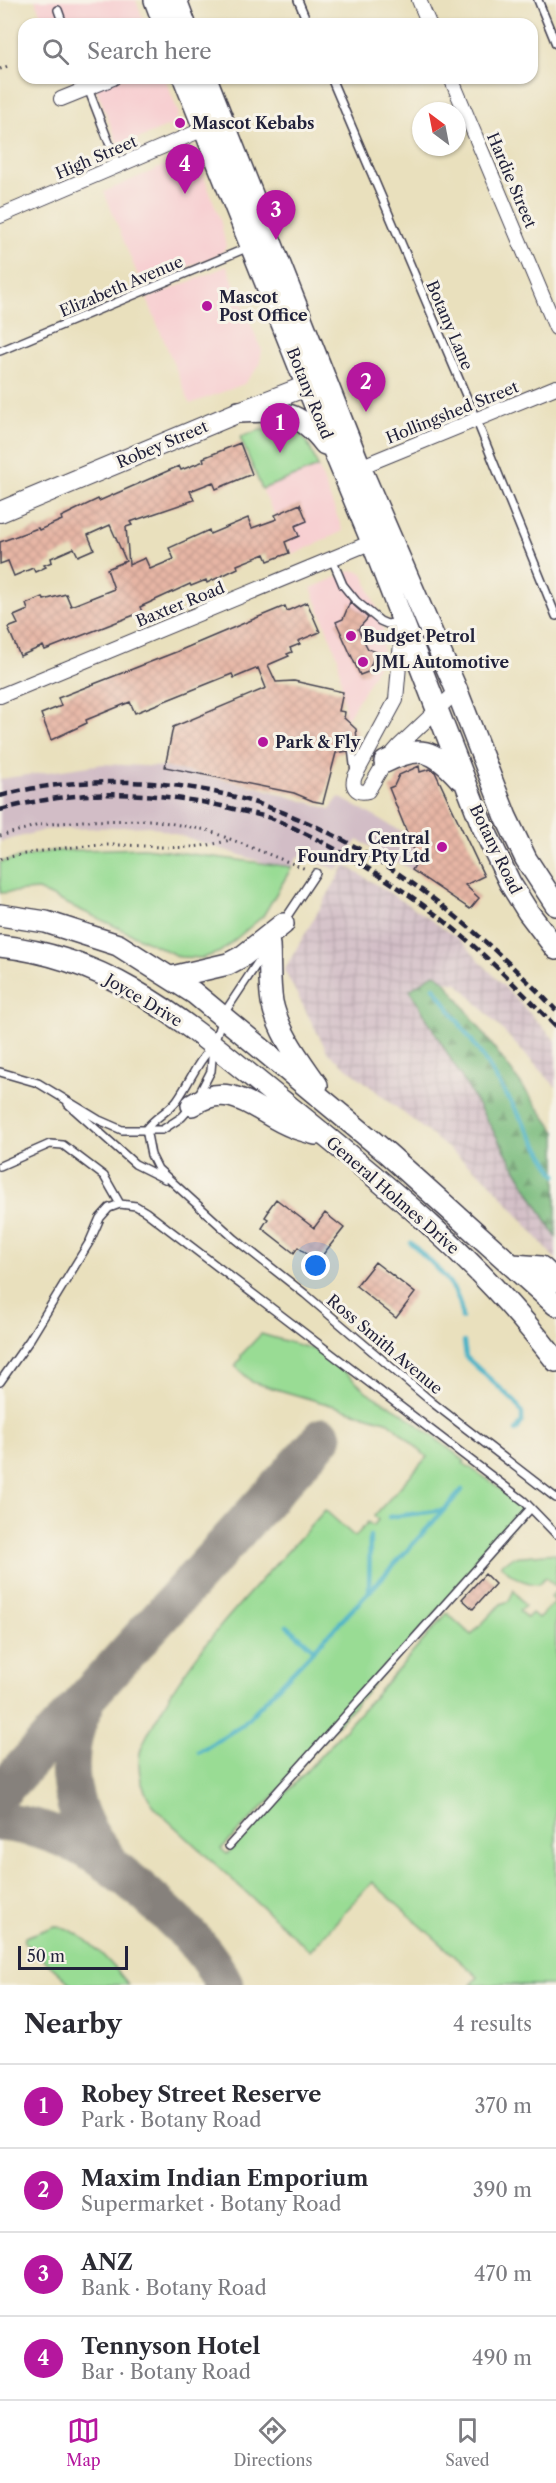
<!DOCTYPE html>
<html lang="en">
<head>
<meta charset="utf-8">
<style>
  :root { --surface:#fff; --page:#f7f7f7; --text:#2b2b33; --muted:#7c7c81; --line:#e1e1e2; --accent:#b5179e }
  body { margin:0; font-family:"Libre Caslon Text",serif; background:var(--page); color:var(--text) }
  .compass { position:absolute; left:412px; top:102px; width:54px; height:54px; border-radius:50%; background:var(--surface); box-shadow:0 2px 4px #0004; rotate:328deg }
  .scale { position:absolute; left:18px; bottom:15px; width:110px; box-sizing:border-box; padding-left:6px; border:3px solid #22223b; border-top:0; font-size:16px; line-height:21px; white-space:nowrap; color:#22223b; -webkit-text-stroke:4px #f7f3e8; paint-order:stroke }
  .you { position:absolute; left:316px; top:1266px; width:21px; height:21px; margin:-15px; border:4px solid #fff; border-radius:50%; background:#1a73e8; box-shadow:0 0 0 9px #1a73e833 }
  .badge { display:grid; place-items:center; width:39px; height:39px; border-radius:50%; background:var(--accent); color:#fff; font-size:20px; font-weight:700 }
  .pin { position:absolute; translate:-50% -50px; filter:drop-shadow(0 2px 3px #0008) }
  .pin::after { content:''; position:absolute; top:32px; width:21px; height:18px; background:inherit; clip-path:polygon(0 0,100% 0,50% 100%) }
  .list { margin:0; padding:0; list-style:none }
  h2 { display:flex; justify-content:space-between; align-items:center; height:78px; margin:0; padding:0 24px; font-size:26px }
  h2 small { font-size:20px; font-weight:400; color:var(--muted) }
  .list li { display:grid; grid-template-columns:39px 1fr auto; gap:18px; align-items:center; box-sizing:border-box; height:84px; padding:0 24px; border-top:2px solid var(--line) }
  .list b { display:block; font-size:22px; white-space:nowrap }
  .list p { margin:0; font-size:20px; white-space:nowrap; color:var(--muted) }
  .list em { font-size:20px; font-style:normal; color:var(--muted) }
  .icon { flex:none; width:33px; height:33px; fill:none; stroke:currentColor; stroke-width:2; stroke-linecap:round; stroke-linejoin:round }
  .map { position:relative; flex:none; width:556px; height:1985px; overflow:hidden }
  .search { position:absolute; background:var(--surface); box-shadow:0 2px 4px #0004; left:18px; right:18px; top:18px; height:66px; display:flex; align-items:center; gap:15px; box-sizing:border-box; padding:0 21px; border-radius:18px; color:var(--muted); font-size:22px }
  .sheet { height:414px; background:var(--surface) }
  nav { display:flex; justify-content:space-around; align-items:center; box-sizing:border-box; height:84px; border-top:2px solid var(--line); background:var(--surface); font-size:16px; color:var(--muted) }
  nav a { display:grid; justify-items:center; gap:3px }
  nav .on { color:var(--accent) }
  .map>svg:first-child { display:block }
</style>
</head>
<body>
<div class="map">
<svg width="556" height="1985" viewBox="0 0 556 1985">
  <defs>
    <pattern id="industrial-grid" width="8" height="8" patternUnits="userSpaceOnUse" patternTransform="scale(1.5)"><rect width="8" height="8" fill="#d2bdc6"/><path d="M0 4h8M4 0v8" fill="none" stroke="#b4a2ab"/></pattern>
    <pattern id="forest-firs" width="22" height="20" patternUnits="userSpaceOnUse" patternTransform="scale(1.5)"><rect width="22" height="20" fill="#7abc7e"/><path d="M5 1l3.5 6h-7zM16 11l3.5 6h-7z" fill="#649868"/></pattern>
    <pattern id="building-cross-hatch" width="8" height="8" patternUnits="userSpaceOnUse" patternTransform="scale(1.5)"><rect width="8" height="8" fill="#e7b6a5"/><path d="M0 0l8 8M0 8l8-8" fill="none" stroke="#c69c8f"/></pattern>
  </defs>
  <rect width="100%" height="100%" fill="#f7f3e8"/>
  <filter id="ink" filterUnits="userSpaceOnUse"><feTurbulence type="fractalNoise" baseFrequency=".0167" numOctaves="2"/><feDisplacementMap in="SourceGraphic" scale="12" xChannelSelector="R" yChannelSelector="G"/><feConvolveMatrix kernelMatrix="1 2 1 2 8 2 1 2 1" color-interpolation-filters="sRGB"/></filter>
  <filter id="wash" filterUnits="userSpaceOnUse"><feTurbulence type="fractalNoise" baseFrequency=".008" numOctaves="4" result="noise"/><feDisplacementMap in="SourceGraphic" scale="24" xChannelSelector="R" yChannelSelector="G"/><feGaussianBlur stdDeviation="1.35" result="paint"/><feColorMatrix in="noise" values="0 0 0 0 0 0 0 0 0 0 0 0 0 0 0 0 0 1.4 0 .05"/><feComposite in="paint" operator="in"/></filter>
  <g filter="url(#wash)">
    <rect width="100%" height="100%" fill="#e9e0bd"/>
    <!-- built -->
    <path fill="#f7cfd1" d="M 35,0 L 136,0 L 145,24 L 71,24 L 69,18 L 52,24 L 44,24 Z
      M 92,78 L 165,78 L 179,114 L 174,124 L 119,147 Z
      M 189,155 L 197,158 L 220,219 L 226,246 L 222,253 L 142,286 L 104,192 Z
      M 227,266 L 262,351 L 259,366 L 244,384 L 190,404 L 147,299 Z
      M 318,467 L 343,531 L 293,555 L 262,489 Z
      M 353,570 L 363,573 L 378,611 L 384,633 L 382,652 L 374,673 L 346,721 L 338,658 L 311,588 Z"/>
    <!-- industrial -->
    <path fill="url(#industrial-grid)" d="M 345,865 L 417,910 L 460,940 L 556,1041 L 556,1087 L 458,983 L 445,981 L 435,973 L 410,991 L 556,1237 L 556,1260 L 489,1181 L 328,1053 L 284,970 Z"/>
    <!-- railway -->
    <path fill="#d2bdc6" d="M 103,764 L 164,767 L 258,787 L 330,809 L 339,797 L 408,835 L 418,860 L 412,870 L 358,840 L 338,870 L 298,856 L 292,867 L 268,864 L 150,826 L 45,830 L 0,842 L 0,779 Z"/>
    <!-- green -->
    <path fill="#99dc94" stroke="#5e7f68" stroke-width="1.5" d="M 260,430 C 301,433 302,426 318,467 L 262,489 L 240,437 Z
      M 144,848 L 292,867 L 263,916 L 237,938 L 220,952 L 203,958 L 180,957 L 38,890 L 0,893 L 0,862 L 52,851 Z
      M 261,1334 L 323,1352 L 367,1392 L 401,1412 L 465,1461 L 463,1463 L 493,1483 L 523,1509 L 524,1513 L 277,1793 L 221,1849 L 227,1854 C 304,1776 376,1696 447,1613 L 471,1635 L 501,1604 L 509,1601 L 514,1590 L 525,1606 L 519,1611 L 527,1618 L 532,1613 L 538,1618 L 555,1602 L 550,1597 L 556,1591 L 556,1985 L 471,1985 L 478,1977 L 372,1882 L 310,1951 L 162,1815 C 145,1798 136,1778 140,1753 C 143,1740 151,1728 158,1716 C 200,1638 267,1576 325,1510 L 355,1537 L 368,1522 L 373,1526 L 378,1520 L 374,1516 L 427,1457 L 389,1422 L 252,1382 L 235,1366 L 241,1358 L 241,1355 Z
      M 556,1553 L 556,1587 L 545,1577 L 538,1584 C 521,1583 514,1577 501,1565 L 512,1557 Z
      M 55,1926 C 81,1927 113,1965 129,1985 L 72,1985 L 24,1942 L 25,1937 Z"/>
    <!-- forest -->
    <path fill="url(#forest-firs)" stroke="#4e6f5c" stroke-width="1.5" d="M 435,973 L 445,981 L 556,1132 L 556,1237 L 410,990 Z"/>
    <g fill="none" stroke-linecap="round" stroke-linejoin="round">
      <!-- stream -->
      <path stroke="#48b2c6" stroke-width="4.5" d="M 434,987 L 481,1054 L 556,1175
        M 411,1243 C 432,1264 462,1286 462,1318
        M 464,1342 L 466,1357 L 516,1403 L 522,1413 L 522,1422 L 516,1431
        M 444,1510 L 462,1490
        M 369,1592 L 444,1510 L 389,1517
        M 287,1626 L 314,1649
        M 199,1752 L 242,1725 L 369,1592 L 370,1536"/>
      <!-- taxiway -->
      <path stroke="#86817c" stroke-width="39" d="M 84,1707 C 59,1758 69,1816 107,1858
        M 0,1793 L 323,1437
        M 0,1822 C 69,1829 111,1862 160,1907 C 186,1931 209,1953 224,1985"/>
    </g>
    <g id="blocks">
      <!-- building -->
      <path fill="url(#building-cross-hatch)" d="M 240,443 L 252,474 L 216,489 L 213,482 L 190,491 L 194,500 L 130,522 L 132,525 L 126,527 L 129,565 L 145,558 L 150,569 L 174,559 L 169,548 L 209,530 L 210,534 L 248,518 L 252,528 L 277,519 L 275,515 L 300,504 L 307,521 L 295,526 L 299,536 L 285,542 L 289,553 L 268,561 L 265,554 L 237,565 L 238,568 L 207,583 L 206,580 L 191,586 L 190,584 L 140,607 L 142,612 L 45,650 L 43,646 L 20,656 L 8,628 L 18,624 L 14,616 L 28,610 L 26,604 L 43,597 L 44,600 L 66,594 L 71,606 L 114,589 L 107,569 L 126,561 L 110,525 L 88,535 L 94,549 L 78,556 L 74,548 L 51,558 L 52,562 L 44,565 L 46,567 L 35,572 L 33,568 L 14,576 L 8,561 L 0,564 L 0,542 L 38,528 L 39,530 L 62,520 L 61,517 L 98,499 L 99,501 L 179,466 L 181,470 L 204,461 L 203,458 Z
        M 307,602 L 320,632 L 298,641 L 300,644 L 290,648 L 292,652 L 287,654 L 289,656 L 268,665 L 276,682 L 294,681 L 343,692 L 339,711 L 345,712 L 344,718 L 356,729 L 357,739 L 355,743 L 348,744 L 347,751 L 336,753 L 323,803 L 313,801 L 294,793 L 165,767 L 173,727 L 266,688 L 258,668 L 234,678 L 232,674 L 135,713 L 130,702 L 86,720 L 87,723 L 51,740 L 41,714 L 61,706 L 58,698 L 176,652 L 261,616 L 285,606 L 287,611 Z
        M 350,602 L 368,618 L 358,629 L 368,649 L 376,652 L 368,672 L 360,675 L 336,622 L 343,619 Z
        M 419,766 L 420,772 L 430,769 L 435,772 L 484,876 L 465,885 L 479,898 L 470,909 L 412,870 L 418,860 L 389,788 L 394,786 L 399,775 Z
        M 276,1199 L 314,1228 L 325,1213 L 344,1228 L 321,1257 L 316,1253 L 312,1258 L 298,1247 L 294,1253 L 262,1228 L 268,1219 L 265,1217 L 269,1211 L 268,1210 Z
        M 375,1262 L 415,1293 L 396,1318 L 356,1286 Z
        M 485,1574 L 495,1584 L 473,1609 L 462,1599 Z"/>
    </g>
  </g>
  <g filter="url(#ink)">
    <use href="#blocks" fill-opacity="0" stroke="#403e4e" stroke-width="1.5"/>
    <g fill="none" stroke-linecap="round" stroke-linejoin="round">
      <defs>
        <path id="lane" d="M 298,0 L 308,24
          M 538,0 L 556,44
          M 58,10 L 63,24
          M 84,78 L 118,166
          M 331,78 L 476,419 L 556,616
          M 0,351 L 249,247
          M 332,559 L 343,585 L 356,601 L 380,621 L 387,624 L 400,622
          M 352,748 L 355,773
          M 284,921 L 316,873
          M 0,1072 L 38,1083 L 99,1120 L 122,1130 L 162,1130 L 182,1117 L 190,1108
          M 198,1096 L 211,1071 L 213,1046 L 223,1015 L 264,953
          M 68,1104 L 135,1164 L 165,1179
          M 146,1129 L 151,1155 L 158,1169 L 235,1239 L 305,1294 L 433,1403 L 556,1498
          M 146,1129 C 155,1117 168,1112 177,1100 C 190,1082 195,1065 211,1048
          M 0,1166 L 50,1144 L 63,1145 L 104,1176 L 120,1204 L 136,1206 L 146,1212 L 524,1501 L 556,1534
          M 0,1382 L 29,1341 L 90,1241 L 100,1218 L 109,1208 L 120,1204
          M 229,1846 L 531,1508"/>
        <path id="street" d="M 419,0 L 429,24
          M 451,78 L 556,328
          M 61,99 L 113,78
          M 0,216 L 204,129
          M 360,467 L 556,387
          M 402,631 L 396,700 L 355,776 C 351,786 356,794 368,791 L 385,762 L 399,746 L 457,691
          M 0,696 L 372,542"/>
        <path id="secondary" d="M 0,512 L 239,412 L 322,380"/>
        <path id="primary" d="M 155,0 L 164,24
          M 176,0 L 185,24
          M 184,78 L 307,386 L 372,542 L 482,825 L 510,883 L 528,912 L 556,949
          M 206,78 L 360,467 L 457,691 L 506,817 L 526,859 L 556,905
          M 239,412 C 279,410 299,410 325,444
          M 385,762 C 420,745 433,749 459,778
          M 0,915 L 46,922 L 118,945 L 194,993 L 387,1153 L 556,1305
          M 269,945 C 270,964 269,983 272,1002 C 279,1034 299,1059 317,1085
          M 0,946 C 47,951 93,967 133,990 C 188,1021 237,1065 286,1104 C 384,1183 480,1260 556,1361
          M 172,977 L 228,964 L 243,956 L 283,924
          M 192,1105 C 233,1078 257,1114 293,1127 C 300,1130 308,1132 316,1134
          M 513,1265 L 541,1267 L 556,1281"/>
      </defs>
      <!-- lane casing -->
      <use href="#lane" stroke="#403e4e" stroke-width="10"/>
      <!-- street casing -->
      <use href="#street" stroke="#403e4e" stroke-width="16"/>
      <!-- secondary casing -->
      <use href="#secondary" stroke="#403e4e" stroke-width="22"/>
      <!-- primary casing -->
      <use href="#primary" stroke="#403e4e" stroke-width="24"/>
      <!-- path -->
      <path stroke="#403e4e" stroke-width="3" stroke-dasharray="1.5 4.5" stroke-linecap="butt" d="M 0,69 L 8,66
        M 0,836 L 39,825 L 83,821 L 152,820 L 207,830 L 306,869
        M 0,859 C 38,851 76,845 115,845 C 159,845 185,853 230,840"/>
      <!-- lane -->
      <use href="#lane" stroke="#fff" stroke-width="7"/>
      <!-- street -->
      <use href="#street" stroke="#fff" stroke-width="14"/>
      <!-- secondary -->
      <use href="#secondary" stroke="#fff" stroke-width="20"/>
      <!-- primary -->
      <use href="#primary" stroke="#fff" stroke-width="21"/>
      <!-- rail -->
      <path stroke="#22223b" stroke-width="4.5" stroke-dasharray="9 4.5" stroke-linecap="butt" d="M 0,796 C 38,785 78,782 117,782 C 298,781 436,886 556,1010
        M 0,810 C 77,788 161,790 238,810 C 249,813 262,815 273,819 C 328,841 401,886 448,924 C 486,955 521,991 556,1027"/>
    </g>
  </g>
  <!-- markers -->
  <g fill="#b5179e" stroke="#f7f3e8" stroke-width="2">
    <circle cx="180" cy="123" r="6"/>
    <circle cx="207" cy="306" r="6"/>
    <circle cx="351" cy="636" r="6"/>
    <circle cx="363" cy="662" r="6"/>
    <circle cx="263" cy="742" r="6"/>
    <circle cx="442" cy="847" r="6"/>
  </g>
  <g text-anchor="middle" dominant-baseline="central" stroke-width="6" stroke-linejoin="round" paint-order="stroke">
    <!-- poi labels -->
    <g font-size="16" font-weight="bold" fill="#22223b" stroke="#f7f3e8" text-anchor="start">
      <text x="192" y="123">Mascot Kebabs</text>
      <text x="219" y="297">Mascot<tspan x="219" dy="18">Post Office</tspan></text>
      <text x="363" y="636">Budget Petrol</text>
      <text x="375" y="662">JML Automotive</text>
      <text x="275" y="742">Park &amp; Fly</text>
      <text x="430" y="838" text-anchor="end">Central<tspan x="430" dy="18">Foundry Pty Ltd</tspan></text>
    </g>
    <!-- street labels -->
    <g font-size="16" fill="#22223b" stroke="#f7f3e8">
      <text transform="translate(96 157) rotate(-23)">High Street</text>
      <text transform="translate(512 180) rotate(67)">Hardie Street</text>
      <text transform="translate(121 286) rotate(-23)">Elizabeth Avenue</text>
      <text transform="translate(450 325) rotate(67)">Botany Lane</text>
      <text transform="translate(310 393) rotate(68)">Botany Road</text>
      <text transform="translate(452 412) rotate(-22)">Hollingshed Street</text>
      <text transform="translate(162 444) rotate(-23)">Robey Street</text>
      <text transform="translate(180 604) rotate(-22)">Baxter Road</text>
      <text transform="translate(496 849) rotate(64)">Botany Road</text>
      <text transform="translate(144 1000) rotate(31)">Joyce Drive</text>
      <text transform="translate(393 1195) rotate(41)">General Holmes Drive</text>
      <text transform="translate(385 1344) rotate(40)">Ross Smith Avenue</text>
    </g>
  </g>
</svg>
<svg class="compass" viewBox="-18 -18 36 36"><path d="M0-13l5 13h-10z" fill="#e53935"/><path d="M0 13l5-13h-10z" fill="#7c7c81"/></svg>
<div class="scale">50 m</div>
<div class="you"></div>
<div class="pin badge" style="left:280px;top:453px">1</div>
<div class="pin badge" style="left:366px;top:412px">2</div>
<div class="pin badge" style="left:276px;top:240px">3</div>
<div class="pin badge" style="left:185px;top:194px">4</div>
<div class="search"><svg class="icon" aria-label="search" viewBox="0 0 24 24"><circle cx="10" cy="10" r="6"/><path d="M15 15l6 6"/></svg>Search here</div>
</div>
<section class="sheet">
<h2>Nearby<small>4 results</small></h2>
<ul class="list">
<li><span class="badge">1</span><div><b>Robey Street Reserve</b><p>Park · Botany Road</p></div><em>370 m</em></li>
<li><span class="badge">2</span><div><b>Maxim Indian Emporium</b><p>Supermarket · Botany Road</p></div><em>390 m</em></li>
<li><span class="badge">3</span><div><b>ANZ</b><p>Bank · Botany Road</p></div><em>470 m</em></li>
<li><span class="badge">4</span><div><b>Tennyson Hotel</b><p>Bar · Botany Road</p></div><em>490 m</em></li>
</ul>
</section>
<nav>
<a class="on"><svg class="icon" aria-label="map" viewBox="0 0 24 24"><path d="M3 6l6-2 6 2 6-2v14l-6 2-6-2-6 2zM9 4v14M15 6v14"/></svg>Map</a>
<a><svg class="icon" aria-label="directions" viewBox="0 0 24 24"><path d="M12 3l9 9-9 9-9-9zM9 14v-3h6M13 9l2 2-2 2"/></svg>Directions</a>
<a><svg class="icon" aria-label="saved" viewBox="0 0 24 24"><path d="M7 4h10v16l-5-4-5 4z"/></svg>Saved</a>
</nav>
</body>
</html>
